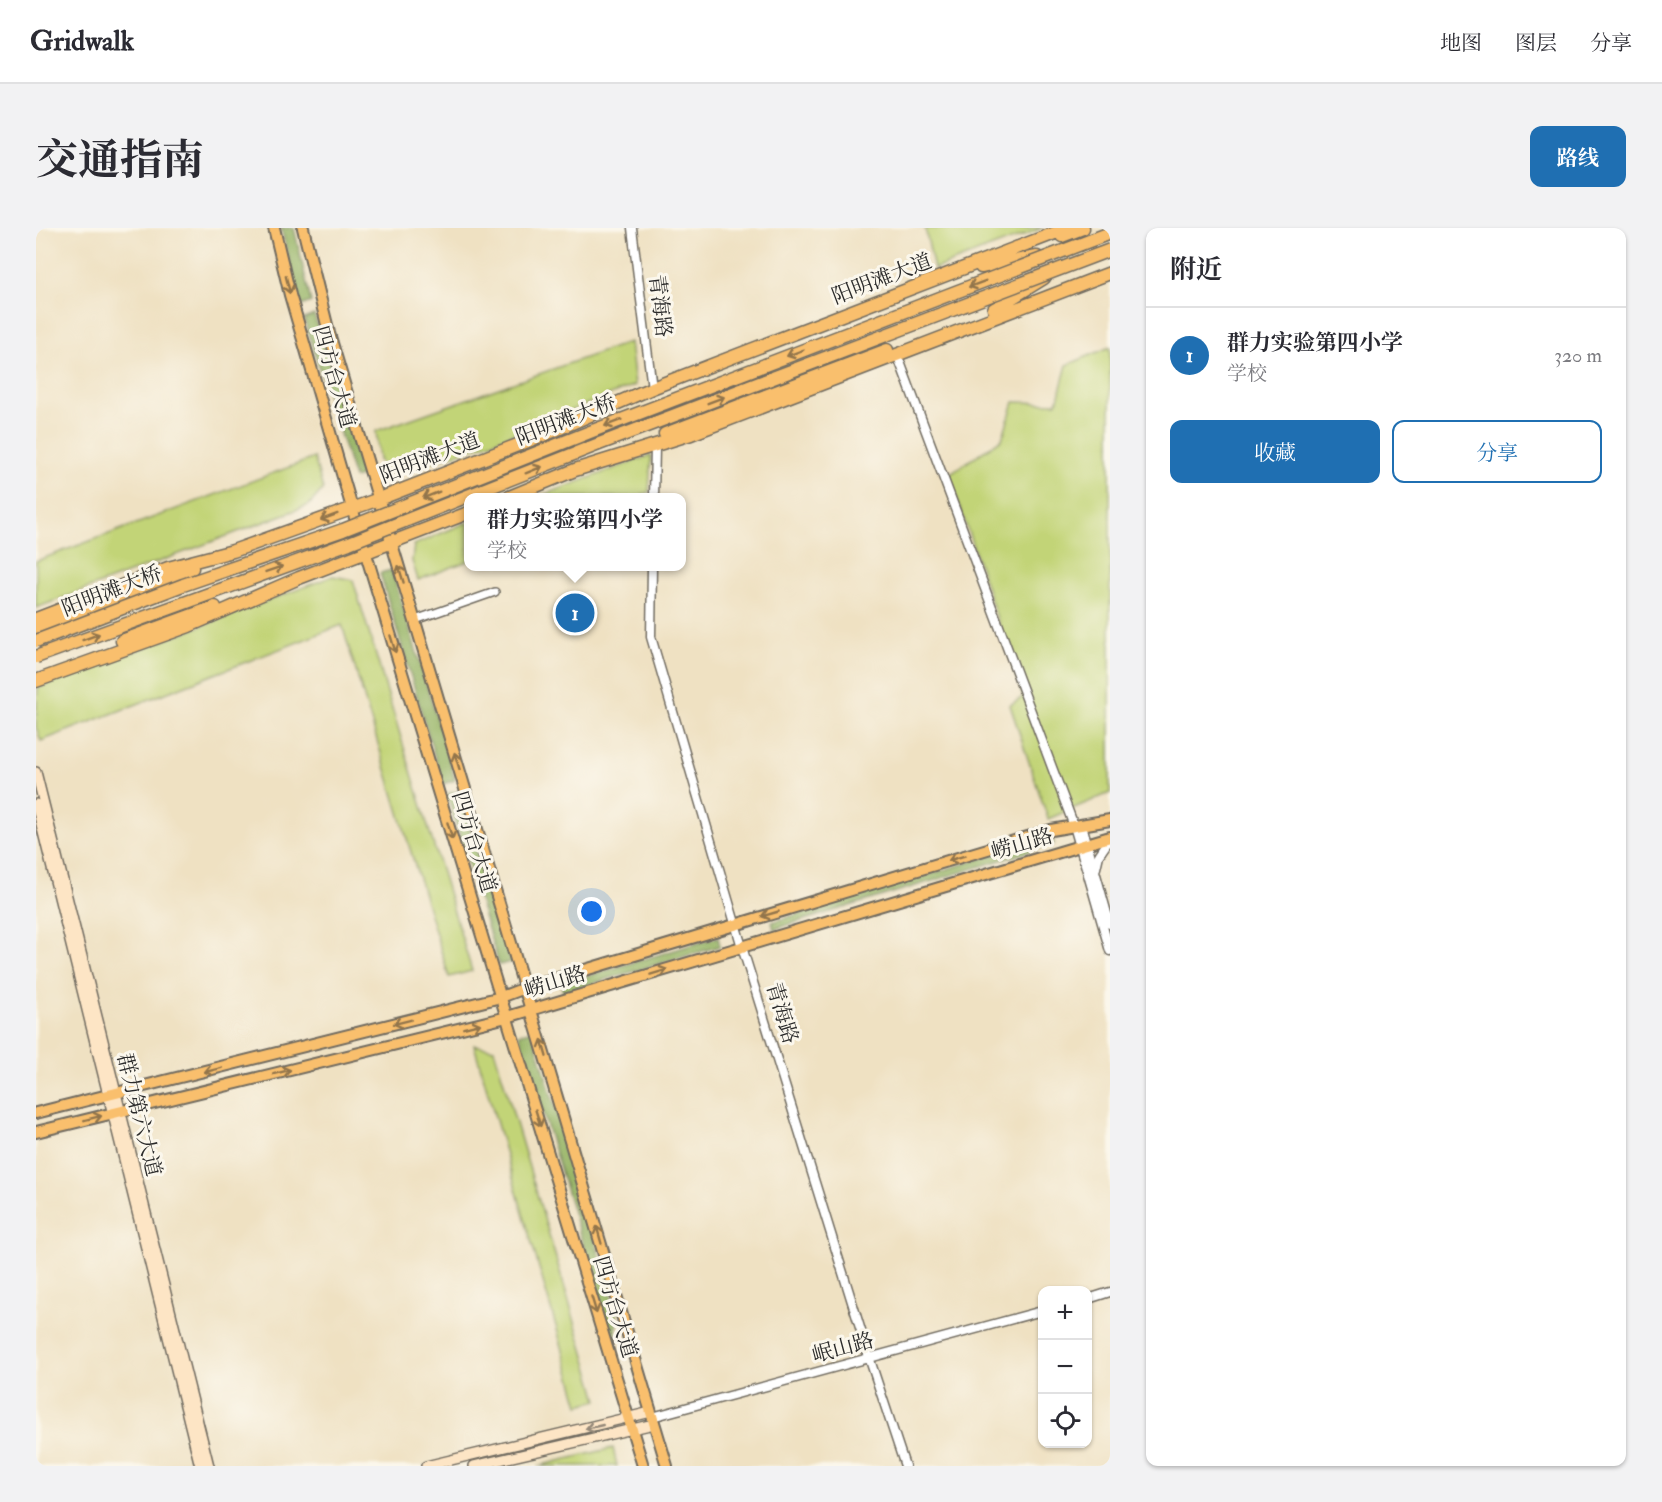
<!DOCTYPE html>
<html lang="zh">
<head>
<meta charset="utf-8">
<style>
  :root { --surface:#fff; --page:#f2f2f3; --text:#2b2b33; --muted:#7c7c81; --line:#e1e1e2; --accent:#1f6fb2 }
  body { margin:0; font-family:"IM FELL Double Pica","Noto Serif SC",serif; background:var(--page); color:var(--text) }
  .controls { position:absolute; right:18px; bottom:18px; display:grid; overflow:hidden; border-radius:12px; box-shadow:0 2px 4px #0004 }
  .controls button { width:54px; height:54px; display:grid; place-items:center; padding:0; border:0; border-bottom:2px solid var(--line); background:var(--surface); color:var(--text); font:30px sans-serif }
  .you { position:absolute; left:556px; top:684px; width:21px; height:21px; margin:-15px; border:4px solid #fff; border-radius:50%; background:#1a73e8; box-shadow:0 0 0 9px #1a73e833 }
  .badge { display:grid; place-items:center; width:39px; height:39px; border-radius:50%; background:var(--accent); color:#fff; font-size:20px; font-weight:700 }
  .pin { position:absolute; translate:-50% -50%; border:3px solid #fff; box-shadow:0 2px 6px #0006 }
  .popup { position:absolute; left:428px; top:265px; width:222px; height:78px; box-sizing:border-box; display:grid; place-content:center; border-radius:12px; background:var(--surface); filter:drop-shadow(0 2px 4px #0005); font-size:20px; white-space:nowrap; color:var(--muted) }
  .popup b { font-size:22px; color:var(--text) }
  .popup::after { content:''; position:absolute; left:50%; top:100%; margin-left:-12px; border:12px solid transparent; border-top-color:var(--surface) }
  .list { margin:0; padding:0; list-style:none }
  h2 { display:flex; justify-content:space-between; align-items:center; height:78px; margin:0; padding:0 24px; font-size:26px }
  h2 small { font-size:20px; font-weight:400; color:var(--muted) }
  .list li { display:grid; grid-template-columns:39px 1fr auto; gap:18px; align-items:center; box-sizing:border-box; height:96px; padding:0 24px; border-top:2px solid var(--line) }
  .list b { display:block; font-size:22px; white-space:nowrap }
  .list p { margin:0; font-size:20px; white-space:nowrap; color:var(--muted) }
  .list em { font-size:20px; font-style:normal; color:var(--muted) }
  .actions { display:flex; gap:12px; padding:18px 24px }
  .actions a { flex:1; padding:14px 0; border:2px solid var(--accent); border-radius:12px; text-align:center; font-size:21px; color:var(--accent) }
  .actions .main { background:var(--accent); color:#fff }
  .icon { flex:none; width:33px; height:33px; fill:none; stroke:currentColor; stroke-width:2; stroke-linecap:round; stroke-linejoin:round }
  .map { position:relative; flex:none; width:1074px; height:1238px; overflow:hidden; border-radius:12px }
  header { display:flex; align-items:center; gap:36px; box-sizing:border-box; height:84px; padding:0 30px; background:var(--surface); border-bottom:2px solid var(--line) }
  header strong { font-size:28px }
  nav { display:flex; gap:33px; margin-inline-start:auto; font-size:21px }
  .intro { display:flex; align-items:center; justify-content:space-between; box-sizing:border-box; height:144px; padding:0 36px }
  h1 { margin:0; font-size:42px }
  .button { padding:15px 27px; border-radius:12px; background:var(--accent); color:#fff; font-size:21px; font-weight:700 }
  main { display:flex; gap:36px; padding:0 36px }
  aside { flex:1; background:var(--surface); border-radius:12px; box-shadow:0 2px 4px #0004 }
  .map>svg:first-child { display:block }
</style>
</head>
<body>
<header>
<strong>Gridwalk</strong>
<nav><a>地图</a><a>图层</a><a>分享</a></nav>
</header>
<div class="intro"><h1>交通指南</h1><a class="button">路线</a></div>
<main>
<div class="map">
<svg width="1074" height="1238" viewBox="0 0 1074 1238">
  <rect width="100%" height="100%" fill="#fbf7ec"/>
  <filter id="ink" filterUnits="userSpaceOnUse"><feTurbulence type="fractalNoise" baseFrequency=".0167" numOctaves="2"/><feDisplacementMap in="SourceGraphic" scale="12" xChannelSelector="R" yChannelSelector="G"/><feConvolveMatrix kernelMatrix="1 2 1 2 8 2 1 2 1" color-interpolation-filters="sRGB"/></filter>
  <filter id="wash" filterUnits="userSpaceOnUse"><feTurbulence type="fractalNoise" baseFrequency=".008" numOctaves="4" result="noise"/><feDisplacementMap in="SourceGraphic" scale="24" xChannelSelector="R" yChannelSelector="G"/><feGaussianBlur stdDeviation="1.35" result="paint"/><feColorMatrix in="noise" values="0 0 0 0 0 0 0 0 0 0 0 0 0 0 0 0 0 1.4 0 .05"/><feComposite in="paint" operator="in"/></filter>
  <g filter="url(#wash)">
    <rect width="100%" height="100%" fill="#efe1c2"/>
    <!-- green -->
    <path fill="#c2d477" stroke="#768051" stroke-width="1.5" d="M 889,0 L 1007,0 L 898,41 Z
      M 594,114 L 599,157 L 456,214 L 355,247 L 343,232 L 340,203 Z
      M 1074,119 L 1074,565 L 1012,591 L 974,477 L 987,469 L 913,246 L 966,211 L 978,174 L 1021,175 L 1031,137 Z
      M 615,227 L 613,264 L 599,269 L 499,270 Z
      M 278,230 L 287,261 L 273,277 L 0,380 L 0,333 Z
      M 432,294 L 432,333 L 382,352 L 376,333 L 378,317 Z
      M 297,348 L 317,352 L 436,743 L 413,749 L 306,397 L 5,513 L 0,499 L 2,460 Z
      M 438,817 L 458,821 L 562,1172 L 543,1177 Z
      M 577,1220 L 581,1238 L 502,1238 Z"/>
    <!-- forest -->
    <path fill="#99b668" stroke="#62704a" stroke-width="1.5" d="M 245,0 L 258,0 L 275,74 L 265,78 Z
      M 278,87 L 328,247 L 318,250 L 268,91 Z
      M 356,342 L 419,552 L 407,556 L 344,345 Z
      M 422,563 L 475,734 L 463,737 L 411,566 Z
      M 1016,609 L 1018,616 L 738,701 L 736,694 Z
      M 682,709 L 684,718 L 527,764 L 525,756 Z
      M 496,802 L 581,1085 L 579,1122 L 483,806 Z"/>
  </g>
  <g filter="url(#ink)">
    <g fill="none" stroke-linecap="round" stroke-linejoin="round">
      <defs>
        <path id="minor" d="M 379,392 L 459,364"/>
        <path id="tertiary" d="M 596,0 L 616,160
          M 861,126 L 1038,598 L 1074,723
          M 618,270 L 619,218
          M 616,338 L 615,409 L 706,719 L 834,1132 L 869,1238
          M 1046,597 L 1074,696
          M 1060,640 L 1063,627 L 1074,611
          M 1052,1071 L 1074,1064
          M 616,1189 L 1006,1083"/>
        <path id="secondary" d="M 0,544 L 173,1238
          M 0,576 L 164,1238
          M 390,1238 L 615,1184
          M 438,1238 L 618,1196"/>
        <path id="primary" d="M 238,0 L 254,67 L 316,280 L 607,1238
          M 267,0 L 293,105 L 631,1238
          M 0,885 L 465,769 L 489,760 L 1015,602 L 1074,592
          M 0,904 L 471,789 L 1074,609"/>
        <path id="trunk" d="M 1026,8 L 1047,0
          M 945,39 L 1001,29
          M 958,81 L 1008,50
          M 629,206 L 851,122
          M 471,270 L 539,242 L 655,206 L 1074,45
          M 0,391 L 132,340 L 197,323 L 343,271 L 515,204 L 616,160 L 1032,0
          M 0,401 L 156,340
          M 86,413 L 179,379
          M 0,453 L 153,398 L 263,350 L 432,285"/>
      </defs>
      <!-- minor casing -->
      <use href="#minor" stroke="#706b60" stroke-width="10"/>
      <!-- tertiary casing -->
      <use href="#tertiary" stroke="#706b60" stroke-width="11"/>
      <!-- secondary casing -->
      <use href="#secondary" stroke="#706b60" stroke-width="12"/>
      <!-- primary casing -->
      <use href="#primary" stroke="#706b60" stroke-width="14"/>
      <!-- trunk casing -->
      <use href="#trunk" stroke="#706b60" stroke-width="15"/>
      <!-- minor -->
      <use href="#minor" stroke="#fff" stroke-width="7"/>
      <!-- tertiary -->
      <use href="#tertiary" stroke="#fff" stroke-width="8"/>
      <!-- secondary -->
      <use href="#secondary" stroke="#fde5c5" stroke-width="9"/>
      <!-- primary -->
      <use href="#primary" stroke="#f9bf6d" stroke-width="10"/>
      <!-- trunk -->
      <use href="#trunk" stroke="#f9bf6d" stroke-width="12"/>
      <defs>
        <path id="trunk-bridge" d="M 0,413 L 147,357 L 307,302 L 559,202 L 1074,5
          M 0,429 L 313,315 L 563,216 L 1074,22"/>
      </defs>
      <!-- trunk-bridge casing -->
      <use href="#trunk-bridge" stroke="#706b60" stroke-width="15" stroke-linecap="butt"/>
      <!-- trunk-bridge -->
      <use href="#trunk-bridge" stroke="#f9bf6d" stroke-width="12"/>
    </g>
    <!-- one-way arrows -->
    <defs><path id="oneway-shaft" d="M-6 0H5M1.5-3L5.5 0L1.5 3" fill="none" stroke-width="1.6" stroke-linecap="round" stroke-linejoin="round" transform="scale(1.5)"/></defs>
    <g stroke="#92754c">
      <use href="#oneway-shaft" transform="translate(941 56) rotate(159)"/>
      <use href="#oneway-shaft" transform="translate(252 57) rotate(76)"/>
      <use href="#oneway-shaft" transform="translate(759 125) rotate(159)"/>
      <use href="#oneway-shaft" transform="translate(680 172) rotate(-21)"/>
      <use href="#oneway-shaft" transform="translate(577 195) rotate(159)"/>
      <use href="#oneway-shaft" transform="translate(498 242) rotate(-22)"/>
      <use href="#oneway-shaft" transform="translate(395 267) rotate(158)"/>
      <use href="#oneway-shaft" transform="translate(293 289) rotate(160)"/>
      <use href="#oneway-shaft" transform="translate(238 341) rotate(-19)"/>
      <use href="#oneway-shaft" transform="translate(365 346) rotate(-107)"/>
      <use href="#oneway-shaft" transform="translate(55 409) rotate(-20)"/>
      <use href="#oneway-shaft" transform="translate(357 416) rotate(73)"/>
      <use href="#oneway-shaft" transform="translate(421 533) rotate(-107)"/>
      <use href="#oneway-shaft" transform="translate(414 603) rotate(73)"/>
      <use href="#oneway-shaft" transform="translate(921 630) rotate(163)"/>
      <use href="#oneway-shaft" transform="translate(734 686) rotate(164)"/>
      <use href="#oneway-shaft" transform="translate(623 744) rotate(-17)"/>
      <use href="#oneway-shaft" transform="translate(366 794) rotate(166)"/>
      <use href="#oneway-shaft" transform="translate(436 798) rotate(-14)"/>
      <use href="#oneway-shaft" transform="translate(508 820) rotate(-106)"/>
      <use href="#oneway-shaft" transform="translate(177 842) rotate(166)"/>
      <use href="#oneway-shaft" transform="translate(246 844) rotate(-14)"/>
      <use href="#oneway-shaft" transform="translate(57 890) rotate(-14)"/>
      <use href="#oneway-shaft" transform="translate(502 890) rotate(73)"/>
      <use href="#oneway-shaft" transform="translate(563 1007) rotate(-106)"/>
      <use href="#oneway-shaft" transform="translate(558 1077) rotate(73)"/>
    </g>
    <use stroke="#948878" href="#oneway-shaft" transform="translate(558 1199) rotate(167)"/>
  </g>
  <g text-anchor="middle" dominant-baseline="central" stroke-width="6" stroke-linejoin="round" paint-order="stroke">
    <!-- street labels -->
    <g font-size="21" fill="#2b2b2b" stroke="#fbf7ec">
      <text transform="translate(846 51) rotate(-21)">阳明滩大道</text>
      <text transform="translate(624 78) rotate(83)">青海路</text>
      <text transform="translate(298 149) rotate(74)">四方台大道</text>
      <text transform="translate(530 192) rotate(-21)">阳明滩大桥</text>
      <text transform="translate(394 230) rotate(-21)">阳明滩大道</text>
      <text transform="translate(76 363) rotate(-21)">阳明滩大桥</text>
      <text transform="translate(438 614) rotate(73)">四方台大道</text>
      <text transform="translate(986 616) rotate(-16)">崂山路</text>
      <text transform="translate(519 754) rotate(-17)">崂山路</text>
      <text transform="translate(746 785) rotate(73)">青海路</text>
      <text transform="translate(103 887) rotate(76)">群力第六大道</text>
      <text transform="translate(579 1079) rotate(73)">四方台大道</text>
      <text transform="translate(807 1120) rotate(-15)">岷山路</text>
    </g>
  </g>
</svg>
<div class="controls">
<button>+</button>
<button>−</button>
<button><svg class="icon" aria-label="locate" viewBox="0 0 24 24"><circle cx="12" cy="12" r="6"/><path d="M12 2v4M12 18v4M2 12h4M18 12h4"/></svg></button>
</div>
<div class="you"></div>
<div class="pin badge" style="left:539px;top:385px">1</div>
<div class="popup"><b>群力实验第四小学</b>学校</div>
</div>
<aside>
<h2>附近<small></small></h2>
<ul class="list">
<li><span class="badge">1</span><div><b>群力实验第四小学</b><p>学校</p></div><em>320 m</em></li>
</ul>
<div class="actions"><a class="main">收藏</a><a>分享</a></div>
</aside>
</main>
</body>
</html>
